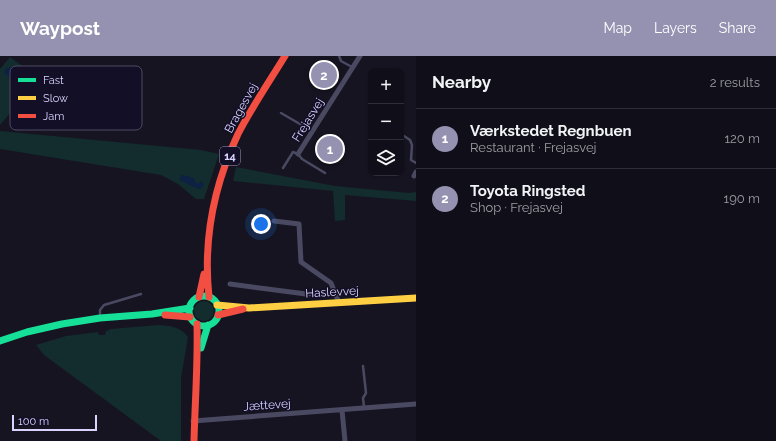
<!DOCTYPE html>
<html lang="en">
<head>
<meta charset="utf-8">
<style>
  :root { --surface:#100f19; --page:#191822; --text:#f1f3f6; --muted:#9c9ca2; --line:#302f38; --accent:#9591b1 }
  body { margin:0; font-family:Raleway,sans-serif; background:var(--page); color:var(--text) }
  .controls { position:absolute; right:12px; top:12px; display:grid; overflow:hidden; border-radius:8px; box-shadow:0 1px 3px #0004 }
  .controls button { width:36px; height:36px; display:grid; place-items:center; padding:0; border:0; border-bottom:1px solid var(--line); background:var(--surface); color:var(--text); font:20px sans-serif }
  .scale { position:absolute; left:12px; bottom:10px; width:85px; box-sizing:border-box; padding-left:4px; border:2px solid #d9d4ff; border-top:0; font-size:11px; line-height:14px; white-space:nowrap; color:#d9d4ff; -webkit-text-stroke:3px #130f26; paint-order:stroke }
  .you { position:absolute; left:261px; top:168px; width:14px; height:14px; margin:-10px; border:3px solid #fff; border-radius:50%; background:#1a73e8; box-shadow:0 0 0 6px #1a73e833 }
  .badge { display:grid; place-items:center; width:26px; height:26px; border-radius:50%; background:var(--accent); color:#fff; font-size:13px; font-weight:700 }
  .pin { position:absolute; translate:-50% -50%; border:2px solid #fff; box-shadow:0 1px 4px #0006 }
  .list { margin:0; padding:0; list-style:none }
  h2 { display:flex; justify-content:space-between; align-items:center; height:52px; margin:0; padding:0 16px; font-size:17px }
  h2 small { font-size:13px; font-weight:400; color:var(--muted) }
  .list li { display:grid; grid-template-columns:26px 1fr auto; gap:12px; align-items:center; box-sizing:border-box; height:60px; padding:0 16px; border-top:1px solid var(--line) }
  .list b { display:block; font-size:15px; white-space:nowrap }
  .list p { margin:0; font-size:13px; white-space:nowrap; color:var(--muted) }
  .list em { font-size:13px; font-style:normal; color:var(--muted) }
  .icon { flex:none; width:22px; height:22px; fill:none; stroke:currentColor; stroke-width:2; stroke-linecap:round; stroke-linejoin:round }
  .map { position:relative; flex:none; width:416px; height:385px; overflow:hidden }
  header { display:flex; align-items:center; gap:24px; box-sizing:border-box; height:56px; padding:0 20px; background:var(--accent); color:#fff }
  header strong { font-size:19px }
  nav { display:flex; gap:22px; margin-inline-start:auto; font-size:14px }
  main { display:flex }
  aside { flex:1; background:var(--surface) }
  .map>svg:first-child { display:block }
</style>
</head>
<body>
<header>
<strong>Waypost</strong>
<nav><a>Map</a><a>Layers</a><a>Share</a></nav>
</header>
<main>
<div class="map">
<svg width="416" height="385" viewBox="0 0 416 385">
  <rect width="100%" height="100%" fill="#161421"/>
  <!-- green -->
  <path fill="#132c2d" d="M 10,1 L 33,18 L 21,44 L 0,69 L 0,13 Z
    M 0,75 L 201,94 L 219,98 L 204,143 L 196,143 L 178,128 L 161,119 L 0,93 Z
    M 236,111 L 335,130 L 409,137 L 416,136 L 416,145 L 345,139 L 345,164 L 335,165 L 333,135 L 233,125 Z
    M194 255a10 10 0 1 1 20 0a10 10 0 1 1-20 0Z
    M 158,269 C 170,270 180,270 188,281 L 181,322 L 181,385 L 161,385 L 44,299 L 36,289 L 66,280 L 98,276 L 99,279 L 105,279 L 106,275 L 111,273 Z"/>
  <!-- water -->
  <path fill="#0d2144" d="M 14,11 L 25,22 L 25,27 L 19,29 L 4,17 L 6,12 Z
    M 182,119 L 194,122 L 195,126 L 198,128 L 202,125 L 204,129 L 200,133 C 196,132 182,126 179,123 Z"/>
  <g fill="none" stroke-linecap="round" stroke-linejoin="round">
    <!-- lane -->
    <path stroke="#4a4962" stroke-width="2.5" d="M 339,0 L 341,5 L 352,11
      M 281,57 L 312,75
      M 401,78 L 410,84 L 412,89 L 411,104 L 416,107
      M 283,112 L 293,96 L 298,98 L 302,103 L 325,117
      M 100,262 L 100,254 L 104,249 L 141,238
      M 363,310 L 366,337 L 363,342 L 364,351"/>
    <!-- street -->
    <path stroke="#4a4962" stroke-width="5" d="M 298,98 L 360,0
      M 414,120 L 416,116
      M 274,165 L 299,168 L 301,206 L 331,227 L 339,247
      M 230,228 L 306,238 L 335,236
      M 342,354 L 345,385
      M 193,365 L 416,348"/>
    <!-- fast -->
    <path stroke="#16e098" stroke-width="7" d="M189 255a15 15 0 1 1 30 0a15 15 0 1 1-30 0Z
      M 0,285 L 27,276 L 62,268 L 100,262 L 152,258 L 190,252
      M 201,292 L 208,269"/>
    <!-- slow -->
    <path stroke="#ffcf43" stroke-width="7" d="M 217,249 L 249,252 L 416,242"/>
    <!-- jam -->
    <path stroke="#f24e42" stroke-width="7" d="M 199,241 L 204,218
      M 209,241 C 203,185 214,129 238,78 C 252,51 269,26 285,0
      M 165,259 L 190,261
      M 218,259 L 243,253
      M 194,385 C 195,346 198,307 197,268"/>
  </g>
  <g text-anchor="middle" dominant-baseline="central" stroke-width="3" stroke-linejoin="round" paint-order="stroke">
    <!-- shield labels -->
    <rect fill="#130f26" stroke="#9e99be" stroke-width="1" x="220" y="91" width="20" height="18" rx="3"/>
    <g font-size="11" font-weight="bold" fill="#d9d4ff">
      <text x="230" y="100">14</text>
    </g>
    <!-- street labels -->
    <g font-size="12" fill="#d9d4ff" stroke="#130f26">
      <text transform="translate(241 52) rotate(-61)">Bragesvej</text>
      <text transform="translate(308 64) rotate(-58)">Frejasvej</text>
      <text transform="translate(332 236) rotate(-3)">Haslevvej</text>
      <text transform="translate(267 349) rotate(-4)">Jættevej</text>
    </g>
  </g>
  <!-- legend -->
  <rect x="10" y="10" width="132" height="64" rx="6" fill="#130f26" stroke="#4e4a67" stroke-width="1"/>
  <rect x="18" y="22" width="18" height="4" fill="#16e098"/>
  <rect x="18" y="40" width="18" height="4" fill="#ffcf43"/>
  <rect x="18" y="58" width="18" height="4" fill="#f24e42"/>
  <g font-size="11" fill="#d9d4ff">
    <text x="43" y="28">Fast</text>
    <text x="43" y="46">Slow</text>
    <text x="43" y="64">Jam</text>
  </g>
</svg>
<div class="controls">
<button>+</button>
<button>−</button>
<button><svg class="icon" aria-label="layers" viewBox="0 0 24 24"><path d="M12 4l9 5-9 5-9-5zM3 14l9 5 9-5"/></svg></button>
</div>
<div class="scale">100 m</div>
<div class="you"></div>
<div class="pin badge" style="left:330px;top:93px">1</div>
<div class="pin badge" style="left:324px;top:19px">2</div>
</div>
<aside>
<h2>Nearby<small>2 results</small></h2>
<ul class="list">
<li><span class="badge">1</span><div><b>Værkstedet Regnbuen</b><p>Restaurant · Frejasvej</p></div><em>120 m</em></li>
<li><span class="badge">2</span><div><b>Toyota Ringsted</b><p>Shop · Frejasvej</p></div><em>190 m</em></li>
</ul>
</aside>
</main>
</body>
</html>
